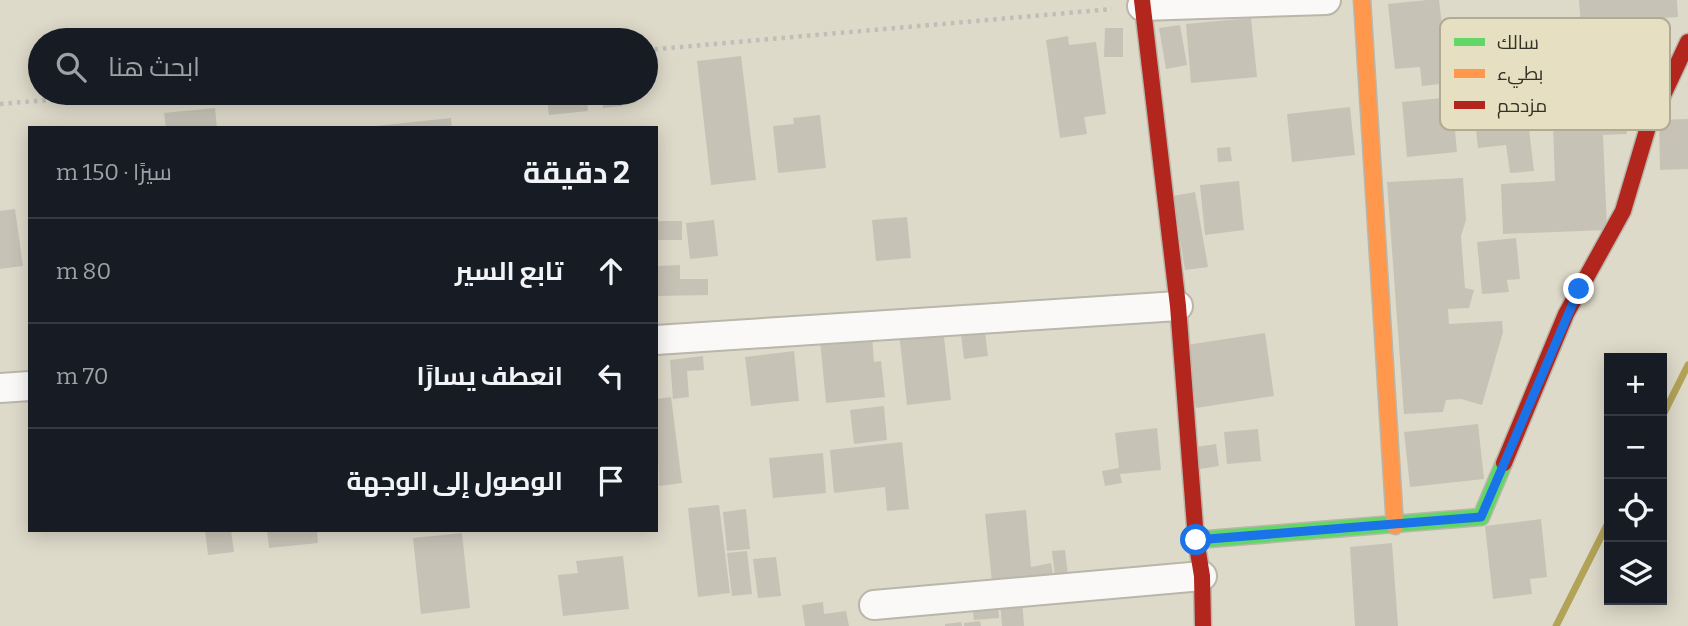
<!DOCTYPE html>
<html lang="ar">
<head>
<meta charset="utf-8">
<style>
  :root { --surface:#171b24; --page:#20242c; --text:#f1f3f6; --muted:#9ea1a6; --line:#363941 }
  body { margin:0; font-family:Bitter,Cairo,serif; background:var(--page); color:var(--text); direction:rtl }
  .controls { position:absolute; right:21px; bottom:21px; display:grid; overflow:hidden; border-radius:0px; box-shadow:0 4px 18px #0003 }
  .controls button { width:63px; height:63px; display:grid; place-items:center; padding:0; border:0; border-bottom:2px solid var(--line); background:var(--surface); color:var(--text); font:35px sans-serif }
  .stop { position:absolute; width:21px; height:21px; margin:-16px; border:5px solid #1a73e8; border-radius:50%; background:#fff }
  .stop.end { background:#1a73e8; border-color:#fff; box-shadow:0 2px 7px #0008 }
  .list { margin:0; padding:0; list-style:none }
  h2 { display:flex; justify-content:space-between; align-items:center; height:91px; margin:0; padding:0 28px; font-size:30px }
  h2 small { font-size:23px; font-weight:400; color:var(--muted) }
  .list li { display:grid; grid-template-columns:46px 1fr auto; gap:21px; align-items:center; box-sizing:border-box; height:105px; padding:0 28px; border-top:2px solid var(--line) }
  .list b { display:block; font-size:26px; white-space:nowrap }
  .list em { font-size:23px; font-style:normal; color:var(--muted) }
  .icon { flex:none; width:38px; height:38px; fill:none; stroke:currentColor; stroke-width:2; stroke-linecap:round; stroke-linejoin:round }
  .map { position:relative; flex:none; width:1688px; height:626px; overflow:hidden; direction:ltr }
  .search { position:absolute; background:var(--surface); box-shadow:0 4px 18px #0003; left:28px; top:28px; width:630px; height:77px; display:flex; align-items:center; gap:18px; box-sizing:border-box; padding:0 24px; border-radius:38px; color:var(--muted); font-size:26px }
  .panel { position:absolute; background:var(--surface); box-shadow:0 4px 18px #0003; left:28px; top:126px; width:630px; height:406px; border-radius:0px; direction:rtl }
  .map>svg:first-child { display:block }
</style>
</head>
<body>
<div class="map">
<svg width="1688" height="626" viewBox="0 0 1688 626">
  <rect width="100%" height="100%" fill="#dedaca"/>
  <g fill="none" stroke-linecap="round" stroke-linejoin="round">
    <!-- stream -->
    <path stroke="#b3a358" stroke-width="7" d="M 1662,417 L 1688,365
      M 1556,626 L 1609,521"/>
  </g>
  <!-- building -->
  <path fill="#c6c2b6" d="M 1427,0 L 1439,0 L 1449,83 L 1422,86 L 1420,67 L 1395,69 L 1388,4 Z
    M 1579,0 L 1677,0 L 1678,17 L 1662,18 L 1665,58 L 1631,61 L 1630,43 L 1607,45 L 1609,70 L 1584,72 Z
    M 1251,18 L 1257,77 L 1191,83 L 1186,24 Z
    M 1180,25 L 1187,65 L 1166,69 L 1159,28 Z
    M 1105,28 L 1123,28 L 1123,57 L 1104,57 Z
    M 1068,36 L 1069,45 L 1096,42 L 1106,114 L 1084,117 L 1087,134 L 1060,138 L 1046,40 Z
    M 741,56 L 756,180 L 711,185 L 697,61 Z
    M 546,93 L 586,93 L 588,111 L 549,115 Z
    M 602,93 L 621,93 L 622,106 L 603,108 Z
    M 1640,93 L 1641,111 L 1626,112 L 1627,134 L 1603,135 L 1607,230 L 1503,234 L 1501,184 L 1555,181 L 1552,96 Z
    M 1513,96 L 1516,122 L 1528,121 L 1534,171 L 1510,173 L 1506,145 L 1478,148 L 1473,101 Z
    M 1452,97 L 1457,152 L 1407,157 L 1402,102 Z
    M 1350,107 L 1355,155 L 1292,162 L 1287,114 Z
    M 215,108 L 217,128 L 166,128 L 164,113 Z
    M 820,115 L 826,168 L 778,173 L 773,126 L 794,124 L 793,118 Z
    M 451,118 L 452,128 L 376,128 L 376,126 Z
    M 1688,119 L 1688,169 L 1660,170 L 1659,120 Z
    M 1230,147 L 1232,161 L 1218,162 L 1217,148 Z
    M 1463,178 L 1466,220 L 1461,236 L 1465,288 L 1474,290 L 1469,308 L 1448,309 L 1449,324 L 1502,321 L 1503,332 L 1482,405 L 1461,399 L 1446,400 L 1443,412 L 1404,414 L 1387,182 Z
    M 1239,181 L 1244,230 L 1205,235 L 1200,185 Z
    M 1195,192 L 1208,267 L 1185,270 L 1173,196 Z
    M 15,209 L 23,266 L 0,269 L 0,211 Z
    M 907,217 L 911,258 L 876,261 L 872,220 Z
    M 714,220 L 718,256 L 690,259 L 686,223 Z
    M 656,221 L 682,221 L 682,240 L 656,240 Z
    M 1516,238 L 1520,279 L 1507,280 L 1509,292 L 1482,294 L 1477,242 Z
    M 680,265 L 680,279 L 708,279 L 708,295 L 656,296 L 656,266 Z
    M 984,324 L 988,356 L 964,359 L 960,326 Z
    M 943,328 L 951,400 L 907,405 L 899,333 Z
    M 1265,333 L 1274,396 L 1196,408 L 1186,345 Z
    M 872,335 L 874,362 L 881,361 L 885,397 L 826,403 L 820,340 Z
    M 794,351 L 799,401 L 751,406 L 745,357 Z
    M 703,356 L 704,370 L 687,371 L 689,397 L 673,399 L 670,360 Z
    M 671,397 L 682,483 L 659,486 L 656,399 Z
    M 884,406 L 887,440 L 854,444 L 850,410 Z
    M 1478,424 L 1484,479 L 1410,487 L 1404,432 Z
    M 1157,428 L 1161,470 L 1120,474 L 1122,483 L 1105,486 L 1102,471 L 1119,468 L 1115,433 Z
    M 1258,429 L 1261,461 L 1227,464 L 1224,432 Z
    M 902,442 L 909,509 L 887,511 L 885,487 L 834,493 L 830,450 Z
    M 1216,444 L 1219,466 L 1200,469 L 1196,447 Z
    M 823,453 L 826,493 L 773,498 L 769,458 Z
    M 719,505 L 730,593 L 698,597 L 688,508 Z
    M 746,509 L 750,549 L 727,551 L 723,512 Z
    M 1026,510 L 1031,567 L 1051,563 L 1055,585 L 993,592 L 985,514 Z
    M 1541,519 L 1547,577 L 1530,579 L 1532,594 L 1493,599 L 1485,526 Z
    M 205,530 L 231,530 L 234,552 L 208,555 Z
    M 267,530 L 317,530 L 318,543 L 269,548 Z
    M 462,533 L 470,608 L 421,614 L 413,538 Z
    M 1392,543 L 1398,626 L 1355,626 L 1350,547 Z
    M 1065,550 L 1069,583 L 1056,585 L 1052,551 Z
    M 747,551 L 752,594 L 732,596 L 727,553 Z
    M 623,556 L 629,609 L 563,616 L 558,575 L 578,573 L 576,561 Z
    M 776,557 L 781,596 L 758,598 L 753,559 Z
    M 1022,598 L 1024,626 L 1002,626 L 1000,600 Z
    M 998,601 L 999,618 L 974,620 L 972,603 Z
    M 823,602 L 824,614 L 846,611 L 849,626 L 805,626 L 802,605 Z
    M 980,621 L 981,626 L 964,626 L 964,623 Z
    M 961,622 L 962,626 L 945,626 L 945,624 Z"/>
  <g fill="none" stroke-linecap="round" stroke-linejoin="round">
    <defs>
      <path id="street" d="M 1142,6 L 1326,0
        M 656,340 L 1178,306
        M 0,388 L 30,386
        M 874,605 L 1202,576"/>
      <path id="fast" d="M 1196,540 L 1481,517 L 1504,463"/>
      <path id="slow" d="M 1362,0 L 1395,526"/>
      <path id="jam" d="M 1142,0 L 1178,306 L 1196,540 L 1202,576 L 1203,626
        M 1504,463 L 1566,314 L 1623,211 L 1648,127 L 1688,42"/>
    </defs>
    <!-- street casing -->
    <use href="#street" stroke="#b9b6aa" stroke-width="32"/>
    <!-- fast casing -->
    <use href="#fast" stroke="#b9b6aa" stroke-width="19"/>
    <!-- slow casing -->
    <use href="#slow" stroke="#b9b6aa" stroke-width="19"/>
    <!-- jam casing -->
    <use href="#jam" stroke="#b9b6aa" stroke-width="19"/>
    <!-- path -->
    <path stroke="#bfbeb9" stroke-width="4.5" stroke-dasharray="3.5 5" stroke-linecap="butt" d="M 646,50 L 1112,9
      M 0,104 L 134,93"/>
    <!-- street -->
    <use href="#street" stroke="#faf9f7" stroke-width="28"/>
    <!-- fast -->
    <use href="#fast" stroke="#63d668" stroke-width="16"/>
    <!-- slow -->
    <use href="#slow" stroke="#ff974d" stroke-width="16"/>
    <!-- jam -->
    <use href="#jam" stroke="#b3261e" stroke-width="16"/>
  </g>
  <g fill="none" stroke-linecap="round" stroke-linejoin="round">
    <!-- route -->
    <path stroke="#1a73e8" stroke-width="9" d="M 1196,540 L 1481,517 L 1579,289"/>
  </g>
  <!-- legend -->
  <rect x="1440" y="18" width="230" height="112" rx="10" fill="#e6dfc2" stroke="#b1ab93" stroke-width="2"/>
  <rect x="1454" y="38" width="31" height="8" fill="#63d668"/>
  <rect x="1454" y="69" width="31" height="9" fill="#ff974d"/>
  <rect x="1454" y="101" width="31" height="8" fill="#b3261e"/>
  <g font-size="19" fill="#343226">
    <text x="1497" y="49">سالك</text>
    <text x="1497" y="80">بطيء</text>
    <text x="1497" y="112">مزدحم</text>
  </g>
</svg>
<div class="controls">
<button>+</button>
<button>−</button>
<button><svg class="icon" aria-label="locate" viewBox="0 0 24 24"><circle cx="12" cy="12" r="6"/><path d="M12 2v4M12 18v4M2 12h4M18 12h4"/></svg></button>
<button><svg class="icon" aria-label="layers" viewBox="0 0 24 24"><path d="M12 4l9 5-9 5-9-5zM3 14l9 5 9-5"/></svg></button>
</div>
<div class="stop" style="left:1196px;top:540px"></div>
<div class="stop end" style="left:1579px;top:289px"></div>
<div class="search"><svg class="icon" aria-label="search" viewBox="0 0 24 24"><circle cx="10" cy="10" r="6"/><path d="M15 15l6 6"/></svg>ابحث هنا</div>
<section class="panel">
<h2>2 دقيقة<small>سيرًا · 150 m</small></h2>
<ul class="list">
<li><svg class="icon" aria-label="ahead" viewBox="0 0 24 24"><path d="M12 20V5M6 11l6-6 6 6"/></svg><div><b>تابع السير</b></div><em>80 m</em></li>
<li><svg class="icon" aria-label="left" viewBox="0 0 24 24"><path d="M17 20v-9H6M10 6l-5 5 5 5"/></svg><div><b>انعطف يسارًا</b></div><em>70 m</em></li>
<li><svg class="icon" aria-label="arrive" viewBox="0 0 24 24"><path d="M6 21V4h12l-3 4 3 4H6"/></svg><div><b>الوصول إلى الوجهة</b></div></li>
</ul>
</section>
</div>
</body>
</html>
